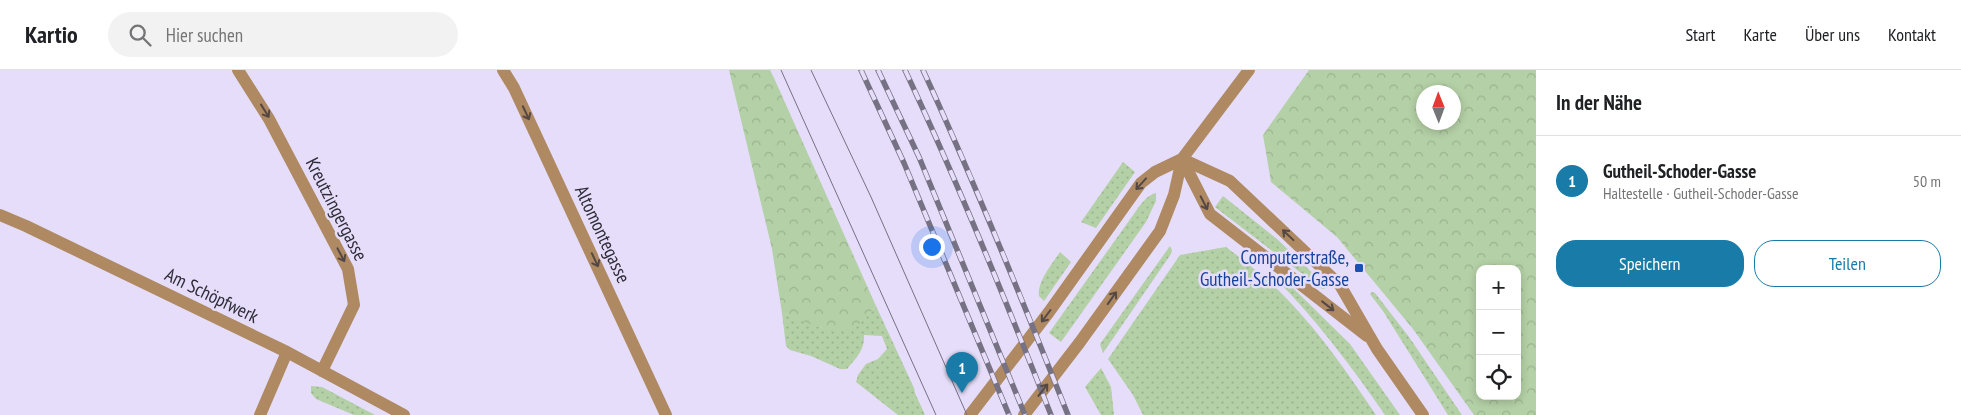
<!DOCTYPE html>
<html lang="de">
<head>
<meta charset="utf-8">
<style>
  :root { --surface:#fff; --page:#f2f2f2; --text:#202124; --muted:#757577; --line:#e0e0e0; --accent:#197ba7 }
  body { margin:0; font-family:"PT Sans Narrow",sans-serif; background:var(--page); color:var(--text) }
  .controls { position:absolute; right:15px; bottom:15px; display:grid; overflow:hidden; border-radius:10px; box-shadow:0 2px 8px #0003 }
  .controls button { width:45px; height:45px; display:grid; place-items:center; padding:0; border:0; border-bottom:1px solid var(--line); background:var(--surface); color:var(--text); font:25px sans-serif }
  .compass { position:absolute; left:1416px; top:15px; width:45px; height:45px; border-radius:50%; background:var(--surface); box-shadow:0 2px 8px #0003; rotate:359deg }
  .you { position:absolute; left:931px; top:176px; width:18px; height:18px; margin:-12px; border:4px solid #fff; border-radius:50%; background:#1a73e8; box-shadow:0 0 0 8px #1a73e833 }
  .badge { display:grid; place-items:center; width:32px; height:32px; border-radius:50%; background:var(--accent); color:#fff; font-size:16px; font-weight:700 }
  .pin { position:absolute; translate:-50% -41px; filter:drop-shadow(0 1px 2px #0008) }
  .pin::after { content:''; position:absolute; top:26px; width:18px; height:15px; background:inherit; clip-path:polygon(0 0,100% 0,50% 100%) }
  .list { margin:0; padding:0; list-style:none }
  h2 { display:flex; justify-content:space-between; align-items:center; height:65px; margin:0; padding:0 20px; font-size:21px }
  h2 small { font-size:16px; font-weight:400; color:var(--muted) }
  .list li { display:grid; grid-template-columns:32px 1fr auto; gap:15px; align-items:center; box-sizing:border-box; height:90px; padding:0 20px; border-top:1px solid var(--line) }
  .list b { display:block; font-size:19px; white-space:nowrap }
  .list p { margin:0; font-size:16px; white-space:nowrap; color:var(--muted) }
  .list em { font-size:16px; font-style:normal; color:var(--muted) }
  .actions { display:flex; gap:10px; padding:15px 20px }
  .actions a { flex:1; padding:11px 0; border:1px solid var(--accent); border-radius:20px; text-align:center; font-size:18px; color:var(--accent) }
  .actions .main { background:var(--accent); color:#fff }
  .icon { flex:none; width:28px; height:28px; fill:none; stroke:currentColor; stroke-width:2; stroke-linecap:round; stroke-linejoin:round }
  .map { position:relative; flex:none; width:1536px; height:345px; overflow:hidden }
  header { display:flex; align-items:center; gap:30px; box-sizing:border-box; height:70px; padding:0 25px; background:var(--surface); border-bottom:1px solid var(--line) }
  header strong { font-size:24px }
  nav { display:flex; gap:28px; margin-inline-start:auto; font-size:18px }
  .search { width:350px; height:45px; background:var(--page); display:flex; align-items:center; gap:12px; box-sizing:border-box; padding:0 18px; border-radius:28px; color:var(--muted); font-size:19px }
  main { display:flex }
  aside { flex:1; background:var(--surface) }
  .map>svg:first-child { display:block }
</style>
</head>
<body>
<header>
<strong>Kartio</strong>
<div class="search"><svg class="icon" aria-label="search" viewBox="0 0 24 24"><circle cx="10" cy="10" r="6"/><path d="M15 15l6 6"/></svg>Hier suchen</div>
<nav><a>Start</a><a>Karte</a><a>Über uns</a><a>Kontakt</a></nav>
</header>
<main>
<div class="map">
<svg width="1536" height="345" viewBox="0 0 1536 345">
  <defs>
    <pattern id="grass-dots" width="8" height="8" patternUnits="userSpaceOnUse" patternTransform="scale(1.25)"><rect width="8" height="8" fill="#b4d0a6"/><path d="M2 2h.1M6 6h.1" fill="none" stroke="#9bb390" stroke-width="1.8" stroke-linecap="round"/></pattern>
    <pattern id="forest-crowns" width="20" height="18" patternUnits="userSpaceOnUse" patternTransform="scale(1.25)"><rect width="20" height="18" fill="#b4d0a6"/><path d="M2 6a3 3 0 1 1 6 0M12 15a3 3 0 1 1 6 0" fill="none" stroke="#9bb390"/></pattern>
  </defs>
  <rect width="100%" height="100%" fill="#e5ddf9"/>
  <!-- grass -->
  <path fill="url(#grass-dots)" d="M 1123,92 L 1135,102 L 1096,158 L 1081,152 Z
    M 1156,123 L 1156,131 L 1146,152 L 1061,272 L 1049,263 L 1136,141 C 1141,134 1147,125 1156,123 Z
    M 1223,126 L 1277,169 L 1326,216 L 1325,219 L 1322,219 L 1215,137 Z
    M 1170,176 L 1172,180 L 1171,184 L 1103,283 L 1100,274 Z
    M 1226,177 C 1247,193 1268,209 1287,229 C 1321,264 1349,305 1376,345 L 1143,345 L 1133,325 L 1108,289 L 1180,185 Z
    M 1060,182 L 1071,192 L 1044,231 L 1039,226 C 1037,212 1052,194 1060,182 Z
    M 1275,204 L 1293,218 L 1350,274 L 1400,345 L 1385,345 C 1351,296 1317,250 1275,208 Z
    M 1372,222 L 1375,223 L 1409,267 L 1462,345 L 1448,345 L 1383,241 L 1370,224 Z
    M 876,236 L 914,318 L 915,323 L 925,345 L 898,345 L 856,312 L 858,305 L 866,294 L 878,289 L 887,279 L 882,266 L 864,265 C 865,280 856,288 847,299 L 840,299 L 811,286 L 790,280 L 786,276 L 782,243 L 823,258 L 860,253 Z
    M 1101,298 L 1111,317 L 1114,345 L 1101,345 L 1085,317 Z
    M 311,316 L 322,317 L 375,345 L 354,345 L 316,329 L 311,323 Z"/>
  <!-- forest -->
  <path fill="url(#forest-crowns)" fill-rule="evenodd" d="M 729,0 L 770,0 L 774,8 L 876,236 C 868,244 861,256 850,259 C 829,265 802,250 782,243 L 772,179 Z
    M 1309,0 L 1536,0 L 1536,345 L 1474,345 L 1413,259 L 1337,167 L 1271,112 L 1263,65 ZM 1424,22 L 1454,22 L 1454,52 L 1424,52 ZM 1480,199 L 1517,199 L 1517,326 L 1480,326 Z"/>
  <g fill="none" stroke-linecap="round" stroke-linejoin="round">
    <!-- minor -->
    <path stroke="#ae8962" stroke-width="12" d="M 238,0 L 269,49 L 348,199 L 354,235 L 322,301
      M 503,0 L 514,18 L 666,345
      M 1182,89 L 1230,111 L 1340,215 L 1377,279 L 1423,345
      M 1182,89 L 1210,144 L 1367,266
      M 0,145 L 26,156 L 287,282 L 404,345
      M 260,345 L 287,282
      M 970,345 L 1049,242 L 1141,113 L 1155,102 L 1182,89
      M 1024,345 L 1080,272 L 1160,161 L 1174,125 L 1182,89 L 1249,0"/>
    <!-- tram -->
    <path stroke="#767183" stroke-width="1" d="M 781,0 L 936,345
      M 811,0 L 871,127 L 967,345"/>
    <defs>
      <path id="rail" d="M 861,0 L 904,93 L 1009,345
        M 878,0 L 919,87 L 1025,345
        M 905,0 C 958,113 1005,229 1051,345
        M 923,0 C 975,113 1022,229 1068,345"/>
    </defs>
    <!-- rail casing -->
    <use href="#rail" stroke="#767183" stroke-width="5.5"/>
    <!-- rail -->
    <use href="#rail" stroke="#e5ddf9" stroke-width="4" stroke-dasharray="11" stroke-linecap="butt"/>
  </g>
  <!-- one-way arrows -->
  <defs><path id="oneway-shaft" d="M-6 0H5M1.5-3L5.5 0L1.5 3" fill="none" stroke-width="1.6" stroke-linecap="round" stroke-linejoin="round" transform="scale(1.25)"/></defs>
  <g stroke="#554844">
    <use href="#oneway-shaft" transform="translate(265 41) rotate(58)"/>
    <use href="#oneway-shaft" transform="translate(526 43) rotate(65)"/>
    <use href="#oneway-shaft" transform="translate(1141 114) rotate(132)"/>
    <use href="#oneway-shaft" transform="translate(1204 133) rotate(63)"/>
    <use href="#oneway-shaft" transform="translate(1288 165) rotate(-137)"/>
    <use href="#oneway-shaft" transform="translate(341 185) rotate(62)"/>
    <use href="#oneway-shaft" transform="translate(595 190) rotate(65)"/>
    <use href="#oneway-shaft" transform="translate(1112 228) rotate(-55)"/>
    <use href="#oneway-shaft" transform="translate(1328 236) rotate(38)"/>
    <use href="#oneway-shaft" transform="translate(1046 246) rotate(127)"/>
    <use href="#oneway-shaft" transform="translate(1043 320) rotate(-52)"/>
  </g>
  <!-- markers -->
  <rect fill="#1a4fb4" stroke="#e5ddf9" stroke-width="2" x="1354" y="193" width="10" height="10" rx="2.5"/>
  <g text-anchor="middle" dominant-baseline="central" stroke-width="5" stroke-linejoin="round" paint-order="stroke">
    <!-- street labels -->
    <g font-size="19" fill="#2f2c37" stroke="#e5ddf9">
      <text transform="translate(337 139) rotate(63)">Kreutzingergasse</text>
      <text transform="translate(603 164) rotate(65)">Altomontegasse</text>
      <text transform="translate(212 225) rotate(26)">Am Schöpfwerk</text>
    </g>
    <!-- transit labels -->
    <g font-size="19" fill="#164399" stroke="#e5ddf9" text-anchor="end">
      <text x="1349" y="187">Computerstraße,<tspan x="1349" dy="22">Gutheil-Schoder-Gasse</tspan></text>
    </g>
  </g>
</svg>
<div class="controls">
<button>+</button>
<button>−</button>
<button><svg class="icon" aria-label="locate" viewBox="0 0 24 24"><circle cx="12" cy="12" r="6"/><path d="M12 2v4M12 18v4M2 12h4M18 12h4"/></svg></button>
</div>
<svg class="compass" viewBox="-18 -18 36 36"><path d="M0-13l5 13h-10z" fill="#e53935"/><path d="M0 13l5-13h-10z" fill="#757577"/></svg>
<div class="you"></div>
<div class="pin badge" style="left:962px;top:323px">1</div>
</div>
<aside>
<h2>In der Nähe<small></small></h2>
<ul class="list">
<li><span class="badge">1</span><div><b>Gutheil-Schoder-Gasse</b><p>Haltestelle · Gutheil-Schoder-Gasse</p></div><em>50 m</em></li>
</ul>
<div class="actions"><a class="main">Speichern</a><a>Teilen</a></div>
</aside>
</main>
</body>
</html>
